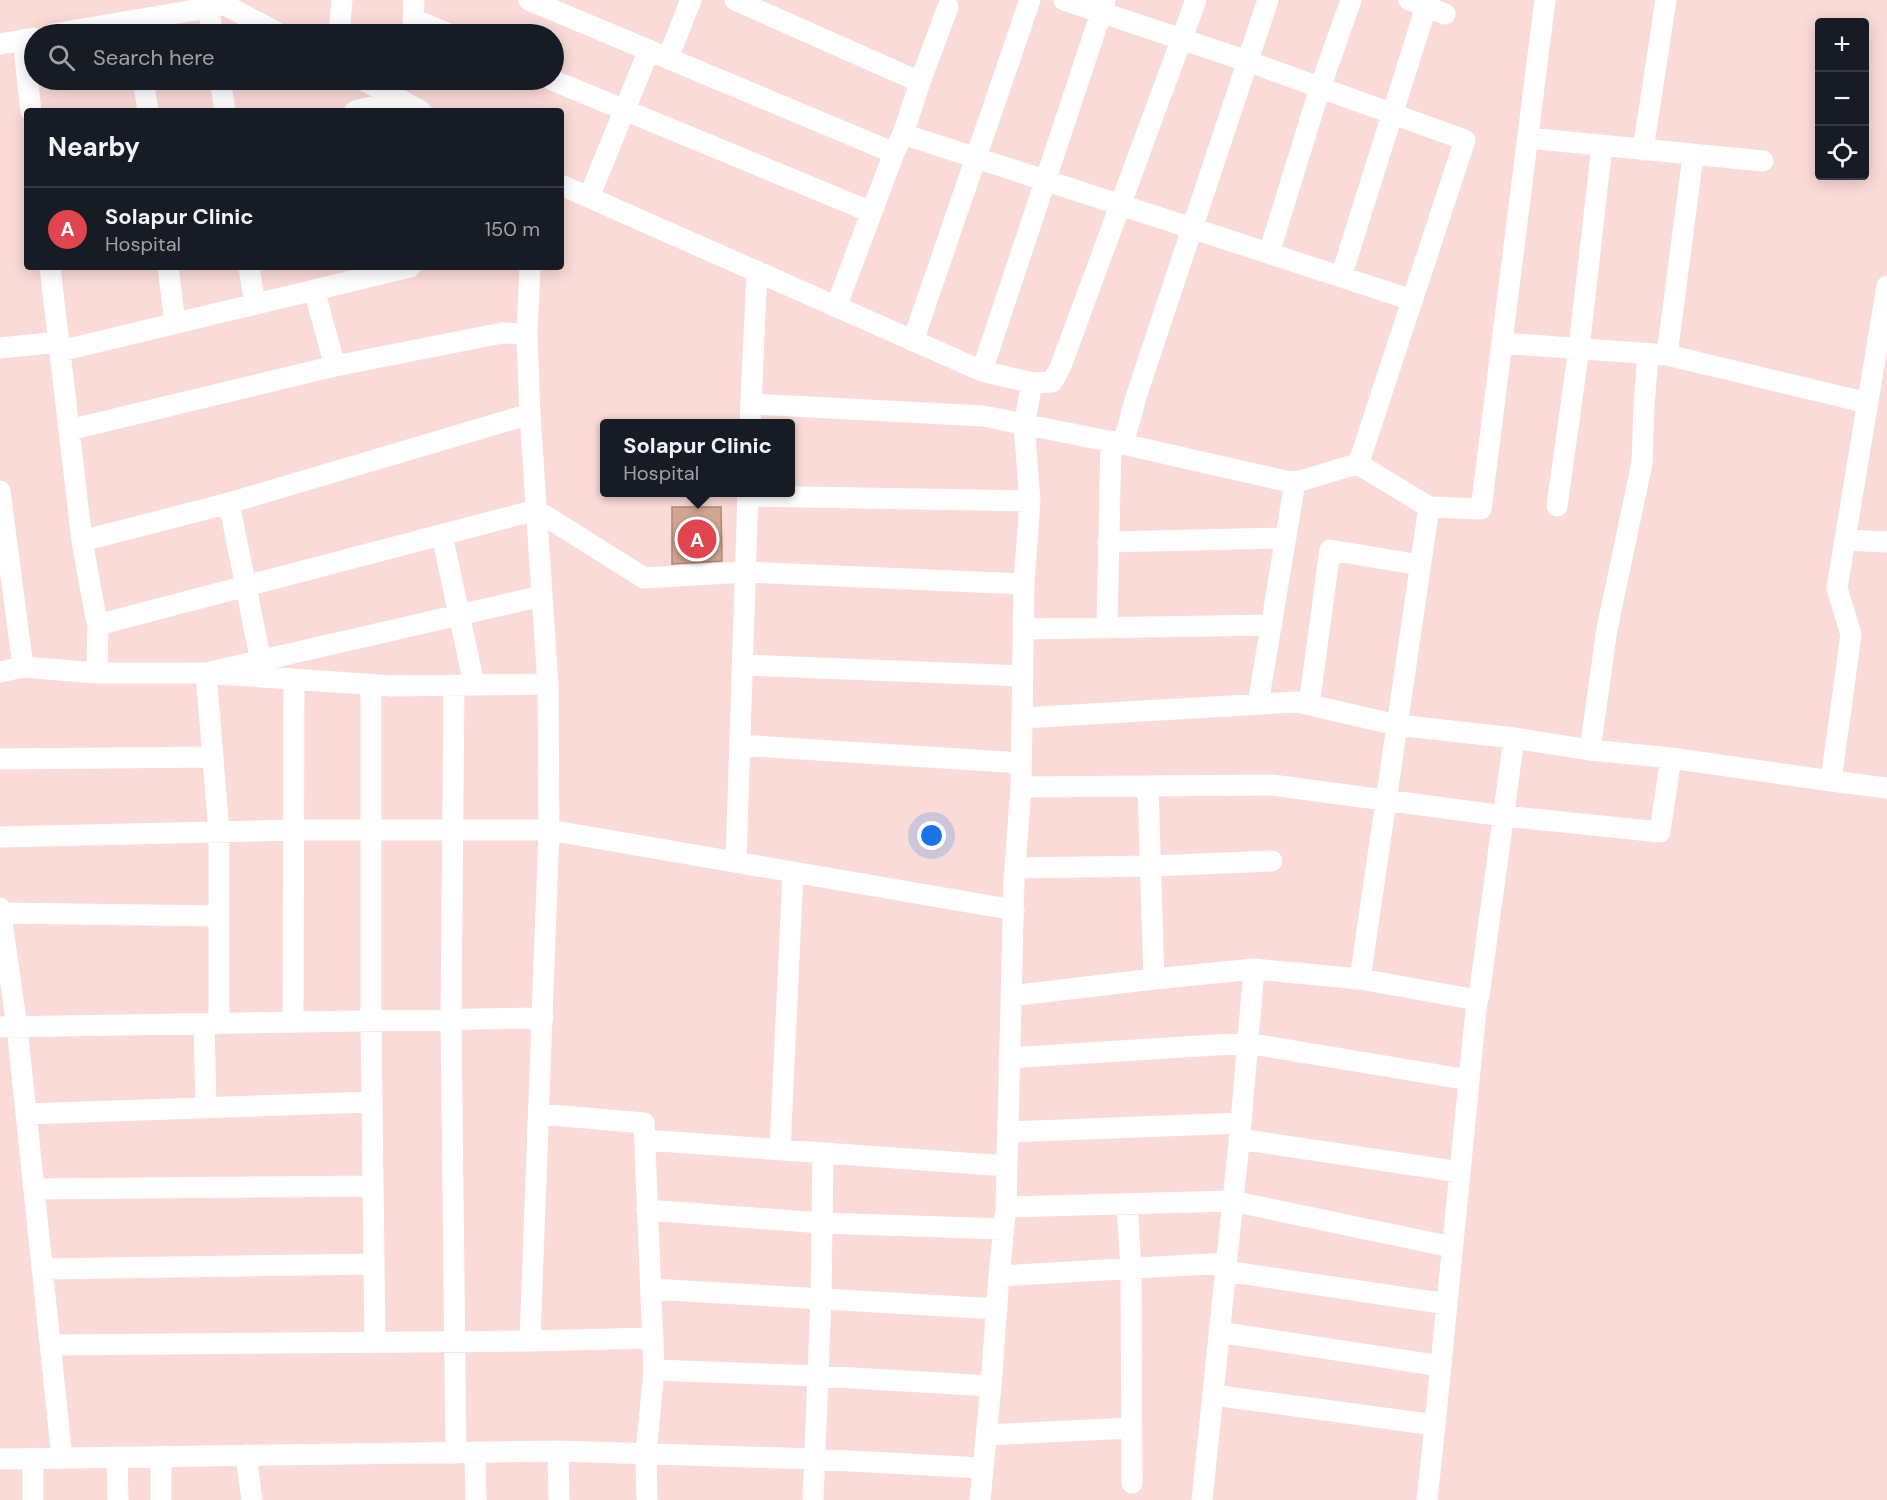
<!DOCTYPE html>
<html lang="en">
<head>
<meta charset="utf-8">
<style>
  :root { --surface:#171b24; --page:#20242c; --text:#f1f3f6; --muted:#9ea1a6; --line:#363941; --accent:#95b8bc }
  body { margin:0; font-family:"DM Sans",sans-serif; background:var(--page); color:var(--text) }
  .controls { position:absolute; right:18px; top:18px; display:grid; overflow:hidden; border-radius:6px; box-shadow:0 3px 15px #0003 }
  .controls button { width:54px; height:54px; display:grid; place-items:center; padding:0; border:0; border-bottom:2px solid var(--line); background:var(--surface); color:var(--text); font:30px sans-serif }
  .you { position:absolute; left:932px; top:836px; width:21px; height:21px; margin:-15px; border:4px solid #fff; border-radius:50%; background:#1a73e8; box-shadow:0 0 0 9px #1a73e833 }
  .badge { display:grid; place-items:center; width:39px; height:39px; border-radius:50%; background:var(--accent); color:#fff; font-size:20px; font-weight:700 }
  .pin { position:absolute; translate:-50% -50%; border:3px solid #fff; box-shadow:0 2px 6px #0006 }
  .popup { position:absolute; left:600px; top:419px; width:195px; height:78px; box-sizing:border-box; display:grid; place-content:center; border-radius:6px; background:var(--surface); filter:drop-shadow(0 2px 4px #0005); font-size:20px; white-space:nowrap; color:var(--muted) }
  .popup b { font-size:22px; color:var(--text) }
  .popup::after { content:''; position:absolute; left:50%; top:100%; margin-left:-12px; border:12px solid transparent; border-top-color:var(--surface) }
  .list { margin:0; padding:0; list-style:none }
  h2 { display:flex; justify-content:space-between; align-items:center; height:78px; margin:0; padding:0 24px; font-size:26px }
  h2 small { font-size:20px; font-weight:400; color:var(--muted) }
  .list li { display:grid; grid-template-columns:39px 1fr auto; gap:18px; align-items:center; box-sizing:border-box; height:84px; padding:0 24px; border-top:2px solid var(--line) }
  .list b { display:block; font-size:22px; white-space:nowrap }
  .list p { margin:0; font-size:20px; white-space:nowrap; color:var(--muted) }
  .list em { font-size:20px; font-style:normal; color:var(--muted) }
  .icon { flex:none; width:33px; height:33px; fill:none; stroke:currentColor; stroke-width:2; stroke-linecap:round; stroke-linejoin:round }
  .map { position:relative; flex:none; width:1887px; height:1500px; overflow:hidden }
  .search { position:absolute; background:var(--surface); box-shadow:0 3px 15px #0003; left:24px; top:24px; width:540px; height:66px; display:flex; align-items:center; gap:15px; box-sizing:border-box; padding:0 21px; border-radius:33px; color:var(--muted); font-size:22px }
  .panel { position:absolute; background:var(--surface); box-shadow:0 3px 15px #0003; left:24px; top:108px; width:540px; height:162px; border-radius:6px }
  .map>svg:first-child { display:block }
</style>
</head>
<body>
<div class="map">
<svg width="1887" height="1500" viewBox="0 0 1887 1500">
  <rect width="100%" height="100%" fill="#fadbd8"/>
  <!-- building -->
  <path fill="#d2a693" stroke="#b28876" stroke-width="1.5" d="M 672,507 L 721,507 L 722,561 L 672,564 Z"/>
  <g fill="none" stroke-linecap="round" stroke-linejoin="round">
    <!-- minor -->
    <path stroke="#fff" stroke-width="21" d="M 225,0 L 225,5 L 280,34
      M 414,0 L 413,19 L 449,34
      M 529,0 L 894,153
      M 735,0 L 920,82 L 903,134
      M 1064,0 L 1247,61 L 1465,140 L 1360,459 L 1360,463
      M 1409,0 L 1445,14
      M 208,8 L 213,34
      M 53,34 L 225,5
      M 339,34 L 342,0
      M 23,40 L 31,111
      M 0,44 L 34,38
      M 668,58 L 691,0
      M 143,80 L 148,111
      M 220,80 L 225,111
      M 363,80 L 421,111
      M 552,80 L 871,212
      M 920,82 L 948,7
      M 355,111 L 401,100
      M 1528,138 L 1763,161
      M 1643,150 L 1666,0
      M 561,185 L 982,371 L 1032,383 L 1052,382 L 1060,368 L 1196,0
      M 589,197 L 649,50
      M 1269,253 L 1320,88 L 1351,0
      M 50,267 L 82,541 L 229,503 L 530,414
      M 168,267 L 175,323
      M 249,267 L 255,304
      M 1341,277 L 1426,7
      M 314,290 L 335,366
      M 836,307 L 894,153 L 903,134 L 1412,300
      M 913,341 L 1030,0
      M 1502,343 L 1667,355 L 1693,156
      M 0,348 L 58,342
      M 60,351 L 410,267
      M 1667,355 L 1868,403
      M 982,371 L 1105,1
      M 1032,383 L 1024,425 L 1030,501 L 1024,584 L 1021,787 L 1014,881 L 1006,1207 L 1232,1201 L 1452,1247
      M 751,404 L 983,416 L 1123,444 L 1290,482 L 1300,481 L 1360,463
      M 750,424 L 757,271
      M 69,430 L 335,366 L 502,333 L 527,334
      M 1123,444 L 1137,394 L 1268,0
      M 1360,463 L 1363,467 L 1429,507 L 1481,509 L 1545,0
      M 0,491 L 23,667 L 0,672
      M 748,496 L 1030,501
      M 229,503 L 261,662
      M 1557,506 L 1579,348 L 1602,146
      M 442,535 L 474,684
      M 1845,540 L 1887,542
      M 82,541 L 96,618 L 101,624 L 536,510 L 644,578 L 745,572 L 1024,584
      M 1108,542 L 1286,538
      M 1107,627 L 1111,441
      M 1023,629 L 1272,625
      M 743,665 L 1023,676
      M 23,667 L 97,673 L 206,673 L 542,596
      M 97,673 L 98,622
      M 371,685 L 371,1021 L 375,1341
      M 454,685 L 451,1019 L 456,1453
      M 1258,704 L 1295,482
      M 1309,705 L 1330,550 L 1420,565
      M 1022,718 L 1297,702 L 1397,725 L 1514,738 L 1590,750 L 1671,758 L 1831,781 L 1851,635 L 1837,588 L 1887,286
      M 740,745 L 1021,763
      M 1590,750 L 1607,629 L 1642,463 L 1644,406 L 1648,355
      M 0,759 L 213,757
      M 1831,781 L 1887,788
      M 1148,786 L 1154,979
      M 1021,787 L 1272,785 L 1504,816 L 1660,832 L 1671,758
      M 0,837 L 294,830 L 549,830 L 1014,910
      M 736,862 L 748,492
      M 1015,868 L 1152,866 L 1272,861
      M 0,908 L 17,1027 L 62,1458
      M 1,913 L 219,916
      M 1360,979 L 1477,1000 L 1479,996 L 1514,738
      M 1011,996 L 1154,979 L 1254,969
      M 293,1022 L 294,680
      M 219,1023 L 219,832 L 206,673 L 392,686 L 548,684
      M 204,1024 L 206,1108
      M 0,1027 L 543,1018
      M 1009,1058 L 1247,1043 L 1469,1080
      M 26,1114 L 372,1102
      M 539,1114 L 644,1123 L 654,1370 L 646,1453 L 647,1500
      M 1008,1132 L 1241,1123
      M 1239,1139 L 1460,1172
      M 645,1140 L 1007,1166
      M 780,1150 L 793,872
      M 34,1189 L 373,1186
      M 1127,1204 L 1131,1268 L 1132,1483
      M 647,1210 L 822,1223 L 1003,1229
      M 1005,1216 L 999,1276 L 1226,1263
      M 42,1269 L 374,1264
      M 1225,1271 L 1447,1304
      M 651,1289 L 997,1309
      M 1219,1332 L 1441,1366
      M 530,1341 L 653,1338
      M 50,1345 L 530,1341 L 549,830 L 548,684 L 530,414 L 527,334 L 530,267
      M 654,1370 L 818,1376 L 991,1386
      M 1213,1395 L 1435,1425 L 1477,1000
      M 986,1435 L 1131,1428
      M 558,1451 L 559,1500
      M 475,1452 L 476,1500
      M 246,1455 L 252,1500
      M 161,1456 L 161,1500
      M 117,1457 L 118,1500
      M 33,1458 L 33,1500
      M 0,1459 L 558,1451 L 814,1459 L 982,1468
      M 813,1500 L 821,1298 L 823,1153
      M 980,1500 L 991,1386 L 999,1276
      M 1202,1500 L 1241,1123 L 1254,969 L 1360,979 L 1429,507
      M 1427,1500 L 1435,1425"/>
  </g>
</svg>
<div class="controls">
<button>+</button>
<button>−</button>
<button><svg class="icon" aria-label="locate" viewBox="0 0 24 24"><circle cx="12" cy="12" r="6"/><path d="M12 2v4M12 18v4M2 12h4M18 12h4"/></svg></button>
</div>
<div class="you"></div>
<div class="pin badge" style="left:697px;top:539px;background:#e0444e">A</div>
<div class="popup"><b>Solapur Clinic</b>Hospital</div>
<div class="search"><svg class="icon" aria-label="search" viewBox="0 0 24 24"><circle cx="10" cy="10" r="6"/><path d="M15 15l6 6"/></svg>Search here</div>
<section class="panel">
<h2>Nearby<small></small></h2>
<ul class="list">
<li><span class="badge" style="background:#e0444e">A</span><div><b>Solapur Clinic</b><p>Hospital</p></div><em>150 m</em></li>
</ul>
</section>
</div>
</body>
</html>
